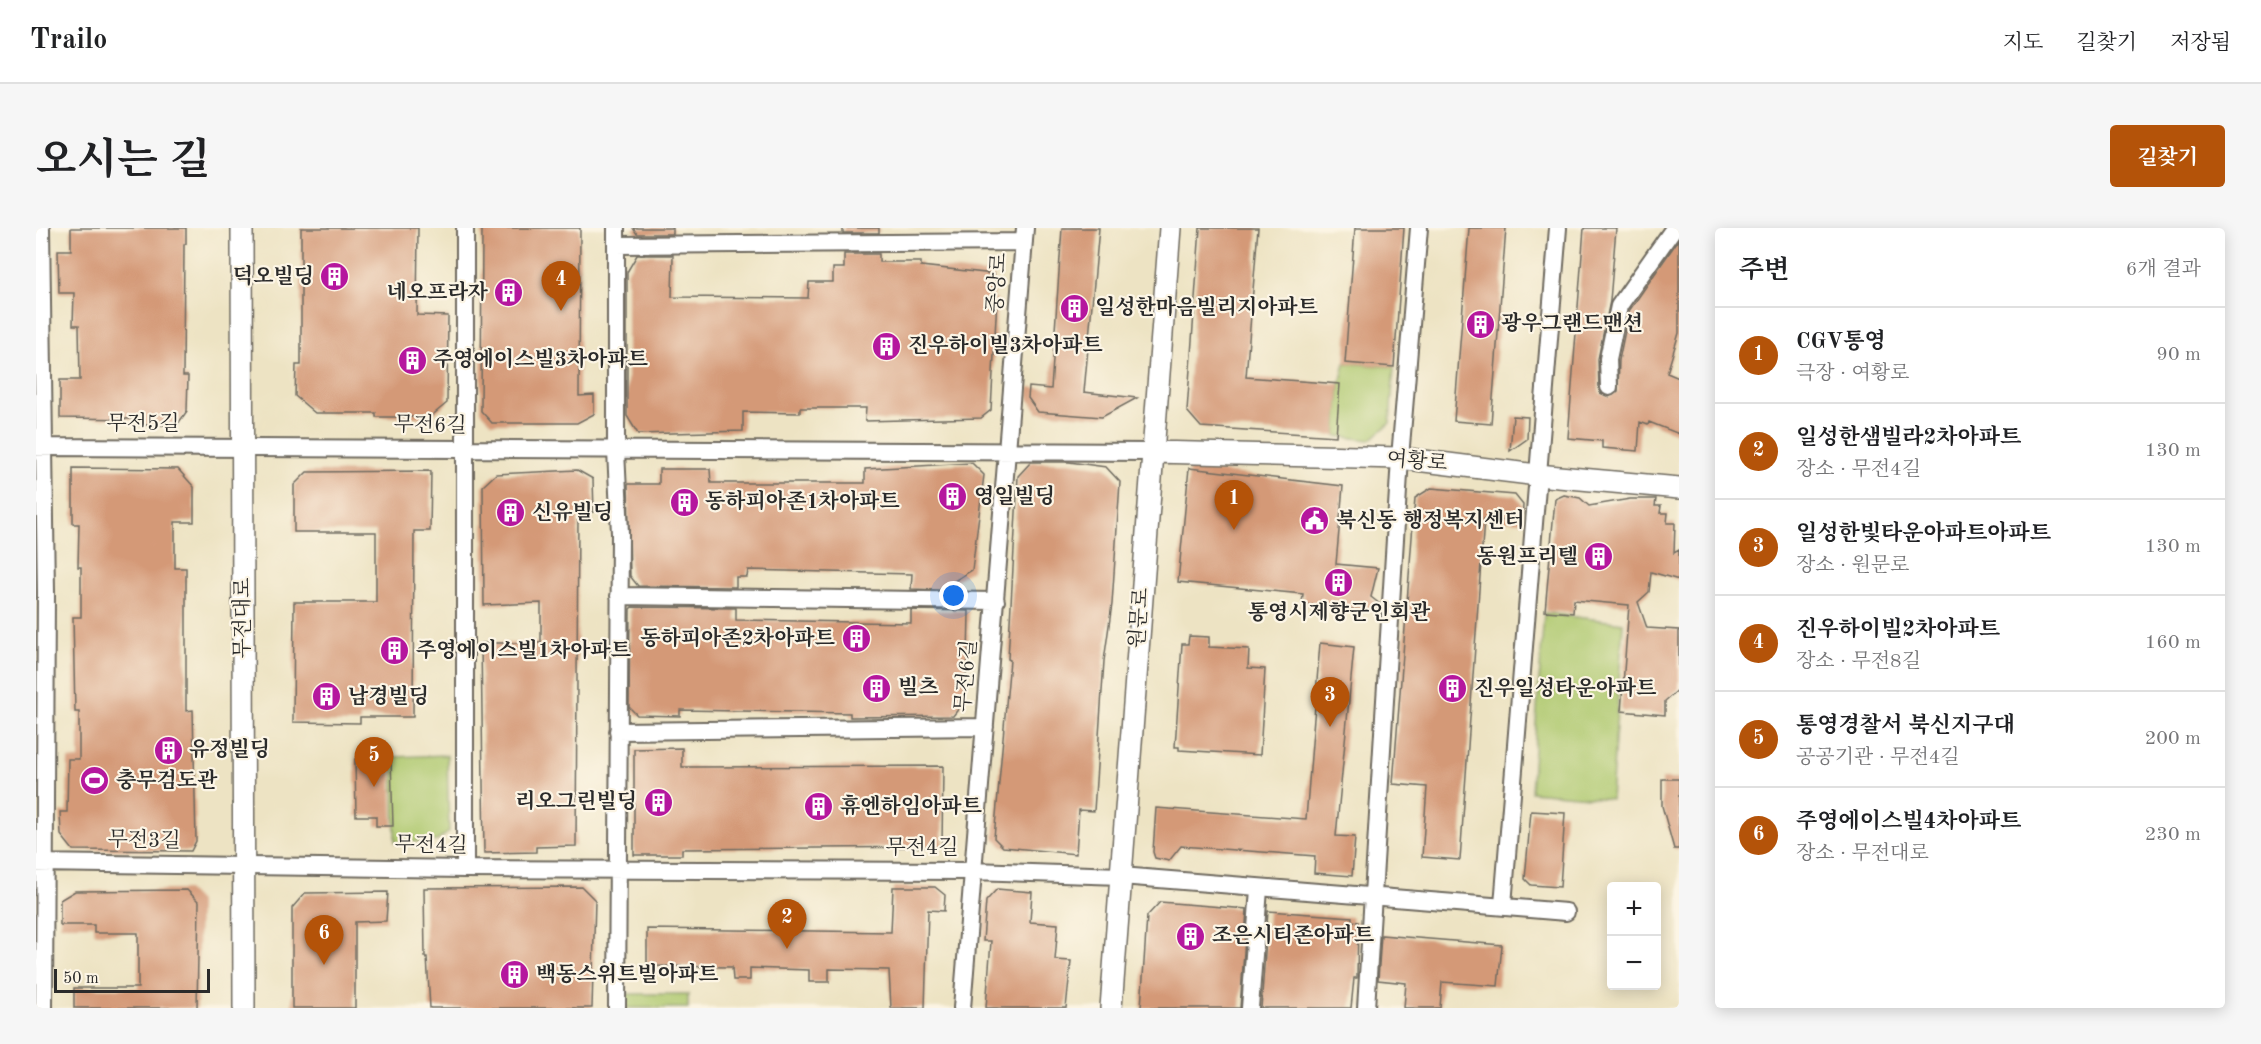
<!DOCTYPE html>
<html lang="ko">
<head>
<meta charset="utf-8">
<style>
  :root { --surface:#fff; --page:#f6f6f6; --text:#202124; --muted:#757577; --line:#e0e0e0; --accent:#b45309 }
  body { margin:0; font-family:"Old Standard TT","Noto Serif KR",serif; background:var(--page); color:var(--text) }
  .controls { position:absolute; right:18px; bottom:18px; display:grid; overflow:hidden; border-radius:6px; box-shadow:0 3px 15px #0003 }
  .controls button { width:54px; height:54px; display:grid; place-items:center; padding:0; border:0; border-bottom:2px solid var(--line); background:var(--surface); color:var(--text); font:30px sans-serif }
  .scale { position:absolute; left:18px; bottom:15px; width:156px; box-sizing:border-box; padding-left:6px; border:3px solid #2b2b2b; border-top:0; font-size:16px; line-height:21px; white-space:nowrap; color:#2b2b2b; -webkit-text-stroke:4px #fcf5e5; paint-order:stroke }
  .you { position:absolute; left:918px; top:368px; width:21px; height:21px; margin:-15px; border:4px solid #fff; border-radius:50%; background:#1a73e8; box-shadow:0 0 0 9px #1a73e833 }
  .badge { display:grid; place-items:center; width:39px; height:39px; border-radius:50%; background:var(--accent); color:#fff; font-size:20px; font-weight:700 }
  .pin { position:absolute; translate:-50% -50px; filter:drop-shadow(0 2px 3px #0008) }
  .pin::after { content:''; position:absolute; top:32px; width:21px; height:18px; background:inherit; clip-path:polygon(0 0,100% 0,50% 100%) }
  .list { margin:0; padding:0; list-style:none }
  h2 { display:flex; justify-content:space-between; align-items:center; height:78px; margin:0; padding:0 24px; font-size:26px }
  h2 small { font-size:20px; font-weight:400; color:var(--muted) }
  .list li { display:grid; grid-template-columns:39px 1fr auto; gap:18px; align-items:center; box-sizing:border-box; height:96px; padding:0 24px; border-top:2px solid var(--line) }
  .list b { display:block; font-size:22px; white-space:nowrap }
  .list p { margin:0; font-size:20px; white-space:nowrap; color:var(--muted) }
  .list em { font-size:20px; font-style:normal; color:var(--muted) }
  .map { position:relative; flex:none; width:1643px; height:780px; overflow:hidden; border-radius:6px }
  header { display:flex; align-items:center; gap:36px; box-sizing:border-box; height:84px; padding:0 30px; background:var(--surface); border-bottom:2px solid var(--line) }
  header strong { font-size:28px }
  nav { display:flex; gap:33px; margin-inline-start:auto; font-size:21px }
  .intro { display:flex; align-items:center; justify-content:space-between; box-sizing:border-box; height:144px; padding:0 36px }
  h1 { margin:0; font-size:42px }
  .button { padding:15px 27px; border-radius:6px; background:var(--accent); color:#fff; font-size:21px; font-weight:700 }
  main { display:flex; gap:36px; padding:0 36px }
  aside { flex:1; background:var(--surface); border-radius:6px; box-shadow:0 3px 15px #0003 }
  .map>svg:first-child { display:block }
</style>
</head>
<body>
<header>
<strong>Trailo</strong>
<nav><a>지도</a><a>길찾기</a><a>저장됨</a></nav>
</header>
<div class="intro"><h1>오시는 길</h1><a class="button">길찾기</a></div>
<main>
<div class="map">
<svg width="1643" height="780" viewBox="0 0 1643 780">
  <rect width="100%" height="100%" fill="#fcf5e5"/>
  <filter id="ink" filterUnits="userSpaceOnUse"><feTurbulence type="fractalNoise" baseFrequency=".0167" numOctaves="2"/><feDisplacementMap in="SourceGraphic" scale="12" xChannelSelector="R" yChannelSelector="G"/><feConvolveMatrix kernelMatrix="1 2 1 2 8 2 1 2 1" color-interpolation-filters="sRGB"/></filter>
  <filter id="wash" filterUnits="userSpaceOnUse"><feTurbulence type="fractalNoise" baseFrequency=".008" numOctaves="4" result="noise"/><feDisplacementMap in="SourceGraphic" scale="24" xChannelSelector="R" yChannelSelector="G"/><feGaussianBlur stdDeviation="1.35" result="paint"/><feColorMatrix in="noise" values="0 0 0 0 0 0 0 0 0 0 0 0 0 0 0 0 0 1.4 0 .05"/><feComposite in="paint" operator="in"/></filter>
  <g filter="url(#wash)">
    <rect width="100%" height="100%" fill="#ede3c3"/>
    <!-- green -->
    <path fill="#adc86d" stroke="#6c7a4c" stroke-width="1.5" d="M 1309,135 L 1358,139 L 1354,195 L 1334,212 L 1300,208 L 1304,156 Z
      M 1508,385 L 1587,395 L 1575,571 L 1495,564 Z
      M 411,527 L 413,604 L 401,613 L 359,614 L 358,529 Z
      M 588,766 L 652,766 L 652,780 L 588,780 Z"/>
    <g id="blocks">
      <!-- building -->
      <path fill="#d49977" d="M 35,0 L 150,0 L 150,16 L 148,16 L 147,148 L 152,148 L 151,183 L 141,197 L 100,197 L 100,191 L 24,190 L 24,152 L 44,152 L 43,97 L 37,97 L 38,65 L 23,65 L 22,22 L 35,22 Z
        M 265,0 L 382,0 L 381,87 L 412,88 L 411,175 L 394,189 L 340,189 L 340,185 L 279,185 L 259,168 L 260,137 L 265,137 Z
        M 446,0 L 544,0 L 543,168 L 558,167 L 558,186 L 541,195 L 456,195 L 445,183 Z
        M 597,0 L 637,0 L 637,6 L 601,6 Z
        M 807,0 L 843,0 L 843,5 L 807,5 Z
        M 1026,0 L 1063,0 L 1048,164 L 1101,170 L 1066,189 L 1002,184 L 992,170 L 993,159 L 1015,161 Z
        M 1164,0 L 1222,0 L 1210,149 L 1304,156 L 1300,208 L 1165,199 L 1151,183 Z
        M 1319,0 L 1368,0 L 1358,139 L 1309,135 Z
        M 1433,0 L 1470,0 L 1455,196 L 1418,193 Z
        M 1548,0 L 1580,0 L 1574,73 L 1562,131 L 1563,160 L 1564,165 L 1573,169 L 1582,163 L 1583,132 L 1593,83 L 1643,11 L 1643,105 L 1631,145 L 1643,150 L 1643,206 L 1613,194 L 1612,197 L 1604,194 L 1602,223 L 1566,220 L 1566,213 L 1532,210 Z
        M 808,26 L 843,26 L 843,34 L 885,34 L 885,38 L 958,46 L 957,70 L 961,70 L 955,182 L 945,190 L 829,193 L 830,180 L 764,180 L 764,185 L 707,184 L 707,203 L 602,206 L 591,188 L 591,44 L 601,27 L 637,27 L 636,69 L 772,70 L 773,54 L 797,54 L 797,40 L 808,40 Z
        M 1477,188 L 1492,189 L 1491,211 L 1474,223 Z
        M 995,234 L 1033,234 L 1070,239 L 1084,254 L 1076,376 L 1068,433 L 1058,583 L 1043,582 L 1040,626 L 967,619 L 958,610 L 974,432 L 972,431 L 982,248 Z
        M 936,235 L 948,247 L 936,342 L 904,362 L 875,361 L 876,346 L 712,342 L 711,349 L 700,349 L 700,359 L 602,358 L 594,348 L 592,256 L 623,256 L 623,241 L 674,241 L 675,255 L 829,255 L 829,241 Z
        M 37,240 L 142,241 L 158,259 L 158,294 L 139,294 L 139,340 L 150,340 L 150,483 L 157,482 L 160,613 L 155,623 L 37,622 L 25,607 L 24,584 L 31,584 L 32,531 L 43,531 L 43,484 L 39,484 L 37,389 L 45,389 L 45,339 L 42,339 L 43,296 L 37,296 Z
        M 1153,240 L 1307,258 L 1300,336 L 1342,340 L 1335,369 L 1344,376 L 1344,380 L 1330,383 L 1266,376 L 1267,366 L 1142,354 Z
        M 541,242 L 557,251 L 558,284 L 542,285 L 540,618 L 500,619 L 500,624 L 448,625 L 445,415 L 505,415 L 505,375 L 448,377 L 447,258 L 460,246 Z
        M 395,243 L 394,303 L 378,303 L 377,489 L 324,489 L 324,495 L 257,494 L 258,374 L 340,374 L 340,304 L 258,304 L 258,257 L 271,244 Z
        M 1395,260 L 1479,267 L 1487,277 L 1486,294 L 1448,291 L 1424,632 L 1386,629 L 1391,559 L 1357,556 L 1379,270 Z
        M 1528,267 L 1544,270 L 1553,278 L 1594,271 L 1620,271 L 1619,278 L 1625,278 L 1624,285 L 1632,285 L 1631,295 L 1639,295 L 1638,325 L 1643,322 L 1643,352 L 1615,344 L 1613,364 L 1602,374 L 1611,400 L 1643,402 L 1643,461 L 1629,473 L 1629,487 L 1585,483 L 1593,377 L 1538,372 L 1537,385 L 1509,383 L 1519,271 Z
        M 596,379 L 700,380 L 700,392 L 875,395 L 875,382 L 933,383 L 932,430 L 927,475 L 917,488 L 814,489 L 814,485 L 644,482 L 644,488 L 601,487 L 593,479 L 594,381 Z
        M 1153,408 L 1173,409 L 1173,419 L 1213,421 L 1212,440 L 1229,441 L 1224,527 L 1143,522 L 1143,519 L 1139,519 L 1146,416 L 1152,416 Z
        M 1284,415 L 1318,419 L 1300,608 L 1319,609 L 1316,648 L 1278,645 L 1279,628 L 1145,618 L 1133,633 L 1119,630 L 1117,624 L 1120,580 L 1270,591 Z
        M 646,520 L 646,539 L 907,538 L 906,619 L 646,621 L 646,627 L 598,627 L 598,521 Z
        M 355,530 L 357,598 L 340,598 L 340,588 L 320,588 L 319,531 Z
        M 1626,551 L 1643,551 L 1643,621 L 1638,621 L 1626,578 Z
        M 1495,583 L 1529,585 L 1524,659 L 1495,657 L 1489,651 Z
        M 546,659 L 559,672 L 556,780 L 394,780 L 391,729 L 389,729 L 388,660 Z
        M 857,659 L 899,659 L 909,667 L 908,683 L 892,682 L 889,780 L 855,780 L 853,742 L 793,741 L 793,754 L 773,754 L 773,742 L 714,740 L 714,752 L 697,752 L 696,739 L 611,738 L 611,701 L 855,704 Z
        M 961,661 L 996,664 L 994,694 L 1022,696 L 1019,732 L 1035,733 L 1030,780 L 950,780 L 955,713 L 947,713 L 950,673 Z
        M 151,662 L 163,674 L 161,780 L 38,780 L 38,760 L 102,760 L 102,705 L 58,705 L 58,697 L 24,697 L 24,672 L 39,663 Z
        M 352,664 L 350,693 L 319,694 L 319,780 L 256,780 L 256,680 L 269,665 Z
        M 1124,674 L 1211,681 L 1204,780 L 1105,780 L 1111,688 Z
        M 1232,683 L 1316,689 L 1316,693 L 1322,694 L 1321,750 L 1318,750 L 1315,780 L 1225,780 Z
        M 1345,707 L 1466,717 L 1462,758 L 1406,754 L 1404,780 L 1368,780 L 1370,755 L 1342,752 Z"/>
    </g>
  </g>
  <g filter="url(#ink)">
    <use href="#blocks" fill-opacity="0" stroke="#6f6b60" stroke-width="1.5"/>
    <g fill="none" stroke-linecap="round" stroke-linejoin="round">
      <defs>
        <path id="minor" d="M 5,0 L 10,364 L 8,780
          M 580,0 L 580,223 L 584,305 L 581,780
          M 580,17 L 988,14
          M 1573,159 L 1572,131 L 1583,78 L 1638,0
          M 0,219 L 1117,224
          M 583,368 L 960,373
          M 582,503 L 949,499
          M 0,635 L 429,641 L 937,643 L 1085,648 L 1530,684
          M 429,641 L 429,0
          M 1467,677 L 1522,0
          M 926,780 L 989,0
          M 1214,780 L 1223,661
          M 1330,780 L 1364,230 L 1383,0"/>
        <path id="tertiary" d="M 206,0 L 208,780
          M 1117,224 L 1364,230 L 1501,247 L 1643,260
          M 1075,780 L 1134,0"/>
      </defs>
      <!-- minor casing -->
      <use href="#minor" stroke="#6f6b60" stroke-width="20"/>
      <!-- tertiary casing -->
      <use href="#tertiary" stroke="#6f6b60" stroke-width="24"/>
      <!-- minor -->
      <use href="#minor" stroke="#fff" stroke-width="16"/>
      <!-- tertiary -->
      <use href="#tertiary" stroke="#fff" stroke-width="21"/>
    </g>
  </g>
  <!-- icons -->
  <defs>
    <symbol id="building-disc" viewBox="-11 -11 22 22"><circle r="9.5" fill="#b5179e" stroke="#fcf5e5"/><path d="M-4-6H4V6H1V3H-1V6H-4ZM-2.5-4.3h1.7v1.8h-1.7ZM.8-4.3h1.7v1.8H.8ZM-2.5-1h1.7V.8h-1.7ZM.8-1h1.7V.8H.8Z" fill="#fff"/></symbol>
    <symbol id="civic-disc" viewBox="-11 -11 22 22"><circle r="9.5" fill="#b5179e" stroke="#fcf5e5"/><path d="M-.6-6.5H3V-4.5H.6V-3L4-1V1h2V6H-6V1h2V-1L-.6-3ZM-1.2 2.5V6h2.4V2.5Z" fill="#fff"/></symbol>
    <symbol id="stadium-disc" viewBox="-11 -11 22 22"><circle r="9.5" fill="#b5179e" stroke="#fcf5e5"/><path d="M0-5a6.5 5 0 1 0 0 10a6.5 5 0 1 0 0-10ZM-3.5-1.8h7v3.6h-7Z" fill="#fff"/></symbol>
  </defs>
  <g fill-rule="evenodd">
    <use href="#building-disc" x="282" y="32" width="33" height="33"/>
    <use href="#building-disc" x="456" y="48" width="33" height="33"/>
    <use href="#building-disc" x="1022" y="64" width="33" height="33"/>
    <use href="#building-disc" x="1428" y="80" width="33" height="33"/>
    <use href="#building-disc" x="834" y="102" width="33" height="33"/>
    <use href="#building-disc" x="360" y="116" width="33" height="33"/>
    <use href="#building-disc" x="900" y="252" width="33" height="33"/>
    <use href="#building-disc" x="632" y="258" width="33" height="33"/>
    <use href="#building-disc" x="458" y="268" width="33" height="33"/>
    <use href="#civic-disc" x="1262" y="276" width="33" height="33"/>
    <use href="#building-disc" x="1546" y="312" width="33" height="33"/>
    <use href="#building-disc" x="1286" y="338" width="33" height="33"/>
    <use href="#building-disc" x="804" y="394" width="33" height="33"/>
    <use href="#building-disc" x="342" y="406" width="33" height="33"/>
    <use href="#building-disc" x="824" y="444" width="33" height="33"/>
    <use href="#building-disc" x="1400" y="444" width="33" height="33"/>
    <use href="#building-disc" x="274" y="452" width="33" height="33"/>
    <use href="#building-disc" x="116" y="506" width="33" height="33"/>
    <use href="#stadium-disc" x="42" y="536" width="33" height="33"/>
    <use href="#building-disc" x="606" y="558" width="33" height="33"/>
    <use href="#building-disc" x="766" y="562" width="33" height="33"/>
    <use href="#building-disc" x="1138" y="692" width="33" height="33"/>
    <use href="#building-disc" x="462" y="730" width="33" height="33"/>
  </g>
  <g text-anchor="middle" dominant-baseline="central" stroke-width="4.5" stroke-linejoin="round" paint-order="stroke">
    <!-- poi labels -->
    <g font-size="21" font-weight="bold" fill="#2b2b2b" stroke="#fcf5e5" text-anchor="start">
      <text x="278" y="49" text-anchor="end">덕오빌딩</text>
      <text x="452" y="65" text-anchor="end">네오프라자</text>
      <text x="1059" y="80">일성한마음빌리지아파트</text>
      <text x="1465" y="96">광우그랜드맨션</text>
      <text x="872" y="118">진우하이빌3차아파트</text>
      <text x="397" y="132">주영에이스빌3차아파트</text>
      <text x="938" y="269">영일빌딩</text>
      <text x="669" y="274">동하피아존1차아파트</text>
      <text x="496" y="285">신유빌딩</text>
      <text x="1300" y="293">북신동 행정복지센터</text>
      <text x="1542" y="329" text-anchor="end">동원프리텔</text>
      <text x="1303" y="385" text-anchor="middle">통영시제향군인회관</text>
      <text x="799" y="411" text-anchor="end">동하피아존2차아파트</text>
      <text x="380" y="423">주영에이스빌1차아파트</text>
      <text x="862" y="460">빌츠</text>
      <text x="1438" y="461">진우일성타운아파트</text>
      <text x="312" y="469">남경빌딩</text>
      <text x="153" y="522">유정빌딩</text>
      <text x="80" y="553">충무검도관</text>
      <text x="601" y="574" text-anchor="end">리오그린빌딩</text>
      <text x="804" y="579">휴엔하임아파트</text>
      <text x="1176" y="708">조은시티존아파트</text>
      <text x="500" y="747">백동스위트빌아파트</text>
    </g>
    <!-- street labels -->
    <g font-size="21" fill="#2b2b2b" stroke="#fcf5e5">
      <text transform="translate(962 55) rotate(-86)">중앙로</text>
      <text x="107" y="196">무전5길</text>
      <text transform="translate(394 198) rotate(1)">무전6길</text>
      <text transform="translate(1381 234) rotate(5)">여황로</text>
      <text transform="translate(207 390) rotate(-90)">무전대로</text>
      <text transform="translate(1104 390) rotate(-86)">원문로</text>
      <text transform="translate(931 448) rotate(-85)">무전6길</text>
      <text transform="translate(108 613) rotate(1)">무전3길</text>
      <text transform="translate(395 618) rotate(1)">무전4길</text>
      <text x="886" y="620">무전4길</text>
    </g>
  </g>
</svg>
<div class="controls">
<button>+</button>
<button>−</button>
</div>
<div class="scale">50 m</div>
<div class="you"></div>
<div class="pin badge" style="left:1198px;top:302px">1</div>
<div class="pin badge" style="left:751px;top:721px">2</div>
<div class="pin badge" style="left:1294px;top:499px">3</div>
<div class="pin badge" style="left:525px;top:83px">4</div>
<div class="pin badge" style="left:338px;top:559px">5</div>
<div class="pin badge" style="left:288px;top:737px">6</div>
</div>
<aside>
<h2>주변<small>6개 결과</small></h2>
<ul class="list">
<li><span class="badge">1</span><div><b>CGV통영</b><p>극장 · 여황로</p></div><em>90 m</em></li>
<li><span class="badge">2</span><div><b>일성한샘빌라2차아파트</b><p>장소 · 무전4길</p></div><em>130 m</em></li>
<li><span class="badge">3</span><div><b>일성한빛타운아파트아파트</b><p>장소 · 원문로</p></div><em>130 m</em></li>
<li><span class="badge">4</span><div><b>진우하이빌2차아파트</b><p>장소 · 무전8길</p></div><em>160 m</em></li>
<li><span class="badge">5</span><div><b>통영경찰서 북신지구대</b><p>공공기관 · 무전4길</p></div><em>200 m</em></li>
<li><span class="badge">6</span><div><b>주영에이스빌4차아파트</b><p>장소 · 무전대로</p></div><em>230 m</em></li>
</ul>
</aside>
</main>
</body>
</html>
